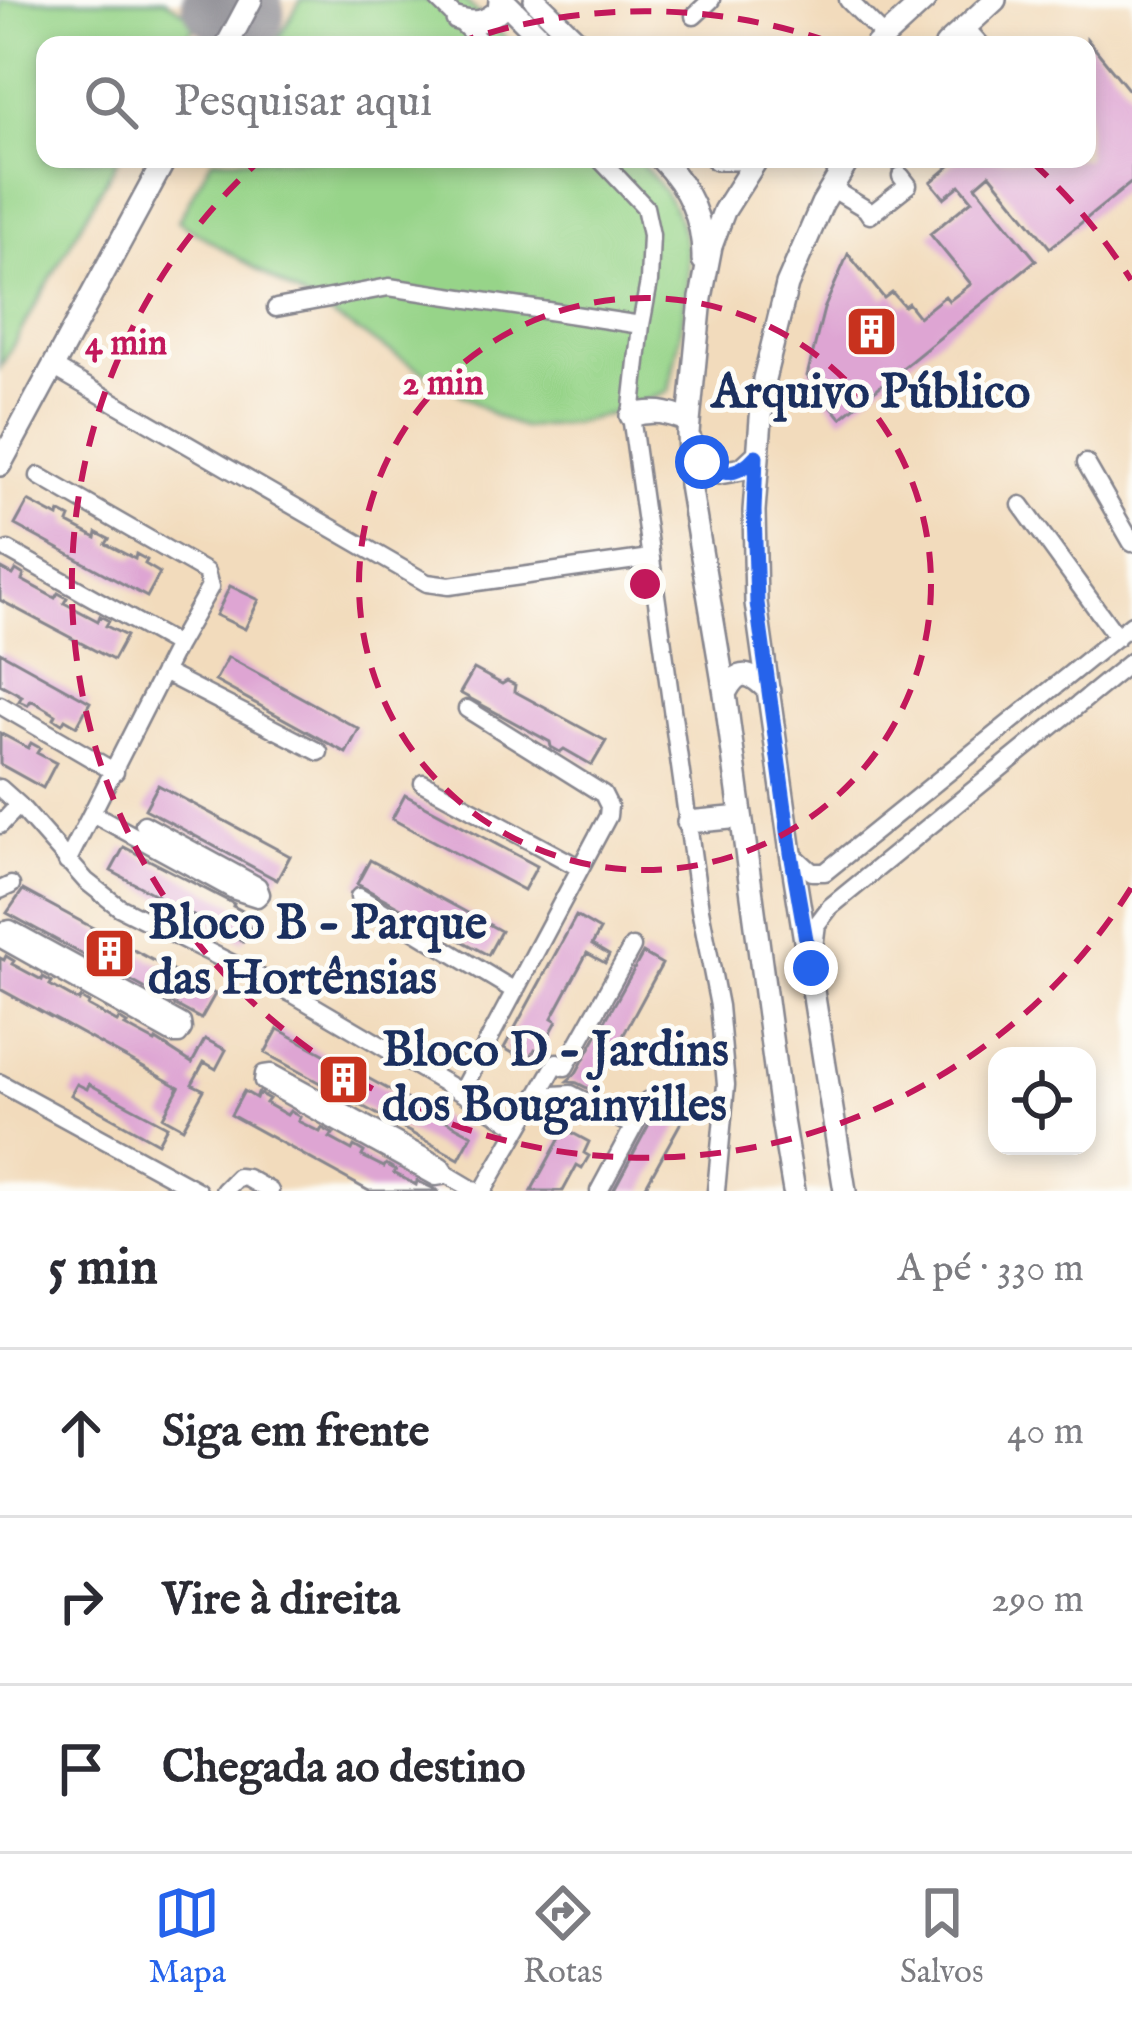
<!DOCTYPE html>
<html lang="pt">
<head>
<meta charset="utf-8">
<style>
  :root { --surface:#fff; --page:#f7f7f7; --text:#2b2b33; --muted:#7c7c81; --line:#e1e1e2; --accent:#2563eb }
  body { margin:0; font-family:"IM FELL English",serif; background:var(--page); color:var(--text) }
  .controls { position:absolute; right:36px; bottom:36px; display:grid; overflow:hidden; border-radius:24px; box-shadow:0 6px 18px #0003 }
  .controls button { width:108px; height:108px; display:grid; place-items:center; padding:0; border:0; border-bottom:3px solid var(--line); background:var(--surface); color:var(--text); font:60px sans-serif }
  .stop { position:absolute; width:36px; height:36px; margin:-27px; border:9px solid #2563eb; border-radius:50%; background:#fff }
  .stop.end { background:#2563eb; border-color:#fff; box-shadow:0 3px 12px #0008 }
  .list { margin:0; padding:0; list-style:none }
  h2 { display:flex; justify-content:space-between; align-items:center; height:156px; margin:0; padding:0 48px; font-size:51px }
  h2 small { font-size:39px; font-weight:400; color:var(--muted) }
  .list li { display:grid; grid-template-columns:78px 1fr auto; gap:36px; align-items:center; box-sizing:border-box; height:168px; padding:0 48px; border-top:3px solid var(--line) }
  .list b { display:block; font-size:45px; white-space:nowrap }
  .list em { font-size:39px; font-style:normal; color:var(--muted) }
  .icon { flex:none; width:66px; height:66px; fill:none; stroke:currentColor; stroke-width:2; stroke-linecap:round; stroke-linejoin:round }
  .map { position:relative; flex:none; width:1132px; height:1191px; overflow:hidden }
  .search { position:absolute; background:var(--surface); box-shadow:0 6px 18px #0003; left:36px; right:36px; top:36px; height:132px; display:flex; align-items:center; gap:30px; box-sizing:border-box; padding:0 42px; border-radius:24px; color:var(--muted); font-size:45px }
  .sheet { height:660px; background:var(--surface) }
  nav { display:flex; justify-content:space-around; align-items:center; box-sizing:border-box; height:168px; border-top:3px solid var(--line); background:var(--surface); font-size:33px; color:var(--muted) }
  nav a { display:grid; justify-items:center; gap:6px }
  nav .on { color:var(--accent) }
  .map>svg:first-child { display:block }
</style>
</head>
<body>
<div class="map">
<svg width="1132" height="1191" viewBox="0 0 1132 1191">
  <rect width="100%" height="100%" fill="#fdfcf7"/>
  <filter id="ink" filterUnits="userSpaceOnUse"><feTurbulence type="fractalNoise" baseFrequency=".00833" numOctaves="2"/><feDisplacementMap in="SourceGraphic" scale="24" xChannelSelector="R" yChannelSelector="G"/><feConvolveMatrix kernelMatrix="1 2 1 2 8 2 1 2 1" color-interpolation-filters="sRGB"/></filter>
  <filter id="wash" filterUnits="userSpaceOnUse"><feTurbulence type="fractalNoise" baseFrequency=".004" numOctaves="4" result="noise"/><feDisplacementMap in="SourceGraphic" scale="48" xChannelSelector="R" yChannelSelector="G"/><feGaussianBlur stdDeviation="2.7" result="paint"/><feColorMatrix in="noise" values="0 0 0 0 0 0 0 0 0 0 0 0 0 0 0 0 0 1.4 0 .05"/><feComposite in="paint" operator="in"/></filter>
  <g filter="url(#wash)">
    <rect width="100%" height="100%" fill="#f2dbbc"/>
    <!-- green -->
    <path fill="#97d489" stroke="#598274" stroke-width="3" d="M 0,0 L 165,0 L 197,20 L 183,45 L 45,45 L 45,159 L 118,159 L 0,368 Z
      M 301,0 L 464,0 L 513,45 L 275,45 Z
      M 212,159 L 636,159 C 714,231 685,300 669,391 L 621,411 L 575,423 L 523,428 L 497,417 L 178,221 Z"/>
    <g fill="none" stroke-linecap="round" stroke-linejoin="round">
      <!-- runway -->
      <path stroke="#86858d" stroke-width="81" d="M 222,0 L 244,14"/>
    </g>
    <g id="blocks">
      <!-- building -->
      <path fill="#dea5d3" d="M 1087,39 L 1132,94 L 1132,182 L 1050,248 L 990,174 L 976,186 L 1036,260 L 841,418 L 807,376 L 824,309 L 848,254 L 884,298 L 892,292 L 904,306 L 908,303 L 919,317 L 945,296 L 949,301 L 971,284 L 930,234 L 972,200 L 960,185 L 944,198 L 931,182 L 958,159 L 1087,159 Z
        M 28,501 L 58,517 L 59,512 L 70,518 L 68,523 L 96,538 L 97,533 L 109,539 L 106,544 L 135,559 L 136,554 L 147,560 L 145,564 L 160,573 L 147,597 L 15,525 Z
        M 0,568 L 13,575 L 16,570 L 24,575 L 22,580 L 55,598 L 58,593 L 67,598 L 64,603 L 98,621 L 100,616 L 109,621 L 106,626 L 126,636 L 113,660 L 0,600 Z
        M 230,586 L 259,600 L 245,629 L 216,615 Z
        M 0,652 L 90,702 L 77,726 L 65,719 L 62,724 L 54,719 L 56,715 L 31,700 L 28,705 L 19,701 L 22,696 L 0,684 Z
        M 228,657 L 359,729 L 346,753 L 215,681 Z
        M 474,669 L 502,684 L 507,681 L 515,685 L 514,691 L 606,741 L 592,765 L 564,749 L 560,752 L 551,747 L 550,742 L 460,693 Z
        M 0,733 L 28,748 L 31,743 L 40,748 L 37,753 L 56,763 L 43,788 L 0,764 Z
        M 158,785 L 290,856 L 277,880 L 145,809 Z
        M 405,795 L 537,866 L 524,890 L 392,819 Z
        M 124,847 L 234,904 L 233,906 L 256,918 L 243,942 L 111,871 Z
        M 370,860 L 501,931 L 488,955 L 357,884 Z
        M 23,890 L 215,994 L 201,1019 L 7,913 Z
        M 576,916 L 600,930 L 592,945 L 609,955 L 605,963 L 587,953 L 552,1018 L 557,1021 L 540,1052 L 535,1049 L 528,1062 L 504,1048 Z
        M 643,953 L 662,964 L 593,1091 L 577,1083 L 567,1081 L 576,1073 Z
        M 6,956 L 14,961 L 12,964 L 42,980 L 43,977 L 52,982 L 50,985 L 79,1001 L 81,998 L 89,1003 L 88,1006 L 117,1022 L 119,1019 L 127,1024 L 125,1026 L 155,1042 L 156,1040 L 192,1063 L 205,1039 L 226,1050 L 216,1069 L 204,1062 L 192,1084 L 204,1090 L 183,1128 L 163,1117 L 179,1087 L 0,989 L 0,958 L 4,960 Z
        M 278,1029 L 472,1135 L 459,1159 L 265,1053 Z
        M 77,1084 L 87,1089 L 89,1084 L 167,1126 L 158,1143 L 71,1095 Z
        M 244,1091 L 256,1098 L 258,1093 L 269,1099 L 266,1103 L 287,1115 L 290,1111 L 300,1117 L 298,1121 L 320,1132 L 322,1128 L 333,1134 L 330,1138 L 352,1150 L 354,1146 L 364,1152 L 362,1156 L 384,1167 L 386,1164 L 396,1170 L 394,1173 L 416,1185 L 417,1181 L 439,1191 L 369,1191 L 231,1115 Z
        M 662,1100 L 686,1113 L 643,1191 L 613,1191 Z
        M 565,1129 L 589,1142 L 584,1153 L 589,1156 L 582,1168 L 577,1165 L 563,1191 L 531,1191 Z"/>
    </g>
  </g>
  <g filter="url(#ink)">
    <use href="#blocks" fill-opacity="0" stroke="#86858d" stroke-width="3"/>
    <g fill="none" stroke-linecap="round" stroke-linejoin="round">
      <defs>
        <path id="minor" d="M 438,0 L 484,45
          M 848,0 L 885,37
          M 694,16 L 711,0
          M 965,27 L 981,45
          M 600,159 L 645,207 L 651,235 L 649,282 L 641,325 L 631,416 L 700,909 L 719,1006 L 726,1085 L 716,1191
          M 831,188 L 866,209 L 870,215 L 908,185 L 901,176
          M 276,308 L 389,287 L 641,325
          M 53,367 L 427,583 L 449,586 L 650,558
          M 1086,463 L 1132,543
          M 39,476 L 206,572 L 210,587 L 177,645 L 67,862
          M 1021,505 L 1117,637
          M 8,550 L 177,645
          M 163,672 L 319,752
          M 0,705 L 115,772
          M 423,783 L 580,868
          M 0,788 L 19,805 L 86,881 L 119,907 L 295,995 L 518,1126
          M 92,813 L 235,891 L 257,898 L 261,894 L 258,886 L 144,824
          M 0,825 L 19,805
          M 791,853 L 812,872 L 825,872 L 1132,624
          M 0,890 L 11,885
          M 359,897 L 515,991
          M 10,929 L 182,1023 L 183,1029 L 179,1035 L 173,1035 L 3,940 L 0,931 Z
          M 813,955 L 817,924 L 830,907 L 1132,661
          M 0,1083 L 198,1191
          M 461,1092 L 608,816 L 609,806 L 603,794 L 467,709
          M 537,1096 L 571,1094 L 633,1126
          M 448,1175 L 436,1177 L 266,1083 L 263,1081 L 264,1074 L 271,1073 L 441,1166 L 448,1175 L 475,1191
          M 224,1191 L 238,1177 L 247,1178 L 270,1191
          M 483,1191 L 557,1062 L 565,1067 L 632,947
          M 599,1191 L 648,1100"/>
        <path id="major" d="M 503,0 L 548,45
          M 535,0 L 581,45
          M 457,19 C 475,24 485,23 499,10 L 500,0
          M 227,45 L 251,0
          M 876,45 L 925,0
          M 946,45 L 995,0
          M 661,159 C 688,187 704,221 703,260
          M 717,159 L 736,159
          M 757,159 L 724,211 L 711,246 L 701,298 L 688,433 L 690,485 L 725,694 L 782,1120 L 794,1191
          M 631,416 C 652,409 668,412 688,421
          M 690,439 C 695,455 704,466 719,473 L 742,469 L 756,456
          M 0,465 L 165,159
          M 725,694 C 738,666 751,673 769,691
          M 688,822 L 741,817
          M 845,1191 L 791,853 L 756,603 L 754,511 L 764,379 L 787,285 L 822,204 L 849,159"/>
      </defs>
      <!-- minor casing -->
      <use href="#minor" stroke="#86858d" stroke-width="21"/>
      <!-- major casing -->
      <use href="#major" stroke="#86858d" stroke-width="26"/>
      <!-- minor -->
      <use href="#minor" stroke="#fff" stroke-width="16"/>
      <!-- major -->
      <use href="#major" stroke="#fff" stroke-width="21"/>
    </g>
  </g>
  <g fill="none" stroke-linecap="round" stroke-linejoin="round" filter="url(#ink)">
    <!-- route -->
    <path stroke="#2563eb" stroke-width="15" d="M 702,462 C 722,478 739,475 756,456 L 754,511 L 757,603 L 791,853 L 811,968"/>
  </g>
  <!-- distance rings -->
  <g fill="none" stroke="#c2185b" stroke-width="6" stroke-dasharray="21 15">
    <circle cx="645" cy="584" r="286"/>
    <path d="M1131 888A573 573 0 1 1 258 162M454 44A573 573 0 0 1 836 44M1032 162A573 573 0 0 1 1131 280"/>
  </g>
  <!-- icons -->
  <defs>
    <symbol id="building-square" viewBox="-11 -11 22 22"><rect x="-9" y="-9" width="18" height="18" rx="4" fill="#c8321e" stroke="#fdfcf7"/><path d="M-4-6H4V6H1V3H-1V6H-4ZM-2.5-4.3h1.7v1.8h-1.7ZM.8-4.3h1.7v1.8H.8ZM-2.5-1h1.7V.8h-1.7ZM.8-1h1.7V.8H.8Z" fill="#fff"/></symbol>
  </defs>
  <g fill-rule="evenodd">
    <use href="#building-square" x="842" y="302" width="59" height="59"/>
    <use href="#building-square" x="80" y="924" width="59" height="59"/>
    <use href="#building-square" x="314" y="1050" width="59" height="59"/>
  </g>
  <g text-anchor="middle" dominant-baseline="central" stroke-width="10" stroke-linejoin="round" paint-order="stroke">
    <!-- poi labels -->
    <g font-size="48" font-weight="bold" fill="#1b2f5e" stroke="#fdfcf7" text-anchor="start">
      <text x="871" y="394" text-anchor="middle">Arquivo Público</text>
      <text x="148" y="925">Bloco B - Parque<tspan x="148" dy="55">das Hortênsias</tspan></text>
      <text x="382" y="1052">Bloco D - Jardins<tspan x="382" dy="55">dos Bougainvilles</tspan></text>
    </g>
  </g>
  <circle cx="645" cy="584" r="18" fill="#c2185b" stroke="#fdfcf7" stroke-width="6"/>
  <g font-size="36" text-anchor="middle" font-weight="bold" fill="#c2185b" stroke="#fdfcf7" stroke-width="10" stroke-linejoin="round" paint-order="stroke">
    <text x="126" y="354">4 min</text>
    <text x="443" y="394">2 min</text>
  </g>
</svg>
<div class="controls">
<button><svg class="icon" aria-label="locate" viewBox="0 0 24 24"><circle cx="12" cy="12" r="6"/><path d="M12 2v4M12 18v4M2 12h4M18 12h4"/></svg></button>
</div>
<div class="stop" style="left:702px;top:462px"></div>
<div class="stop end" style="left:811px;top:968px"></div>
<div class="search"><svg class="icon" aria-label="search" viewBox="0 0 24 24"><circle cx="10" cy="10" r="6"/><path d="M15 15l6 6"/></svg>Pesquisar aqui</div>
</div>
<section class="sheet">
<h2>5 min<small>A pé · 330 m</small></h2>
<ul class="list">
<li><svg class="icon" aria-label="ahead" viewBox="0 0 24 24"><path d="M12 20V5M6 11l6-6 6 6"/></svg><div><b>Siga em frente</b></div><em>40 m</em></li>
<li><svg class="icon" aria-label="right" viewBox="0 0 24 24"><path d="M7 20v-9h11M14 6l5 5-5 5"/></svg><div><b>Vire à direita</b></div><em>290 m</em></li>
<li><svg class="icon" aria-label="arrive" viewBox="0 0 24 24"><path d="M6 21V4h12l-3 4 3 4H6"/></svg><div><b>Chegada ao destino</b></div></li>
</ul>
</section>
<nav>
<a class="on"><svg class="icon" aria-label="map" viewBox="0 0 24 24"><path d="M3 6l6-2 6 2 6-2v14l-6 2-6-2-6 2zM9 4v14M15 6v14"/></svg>Mapa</a>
<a><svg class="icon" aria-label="directions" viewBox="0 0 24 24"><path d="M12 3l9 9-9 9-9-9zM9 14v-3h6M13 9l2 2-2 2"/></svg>Rotas</a>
<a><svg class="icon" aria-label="saved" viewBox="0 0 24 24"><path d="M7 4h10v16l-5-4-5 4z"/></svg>Salvos</a>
</nav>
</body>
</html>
